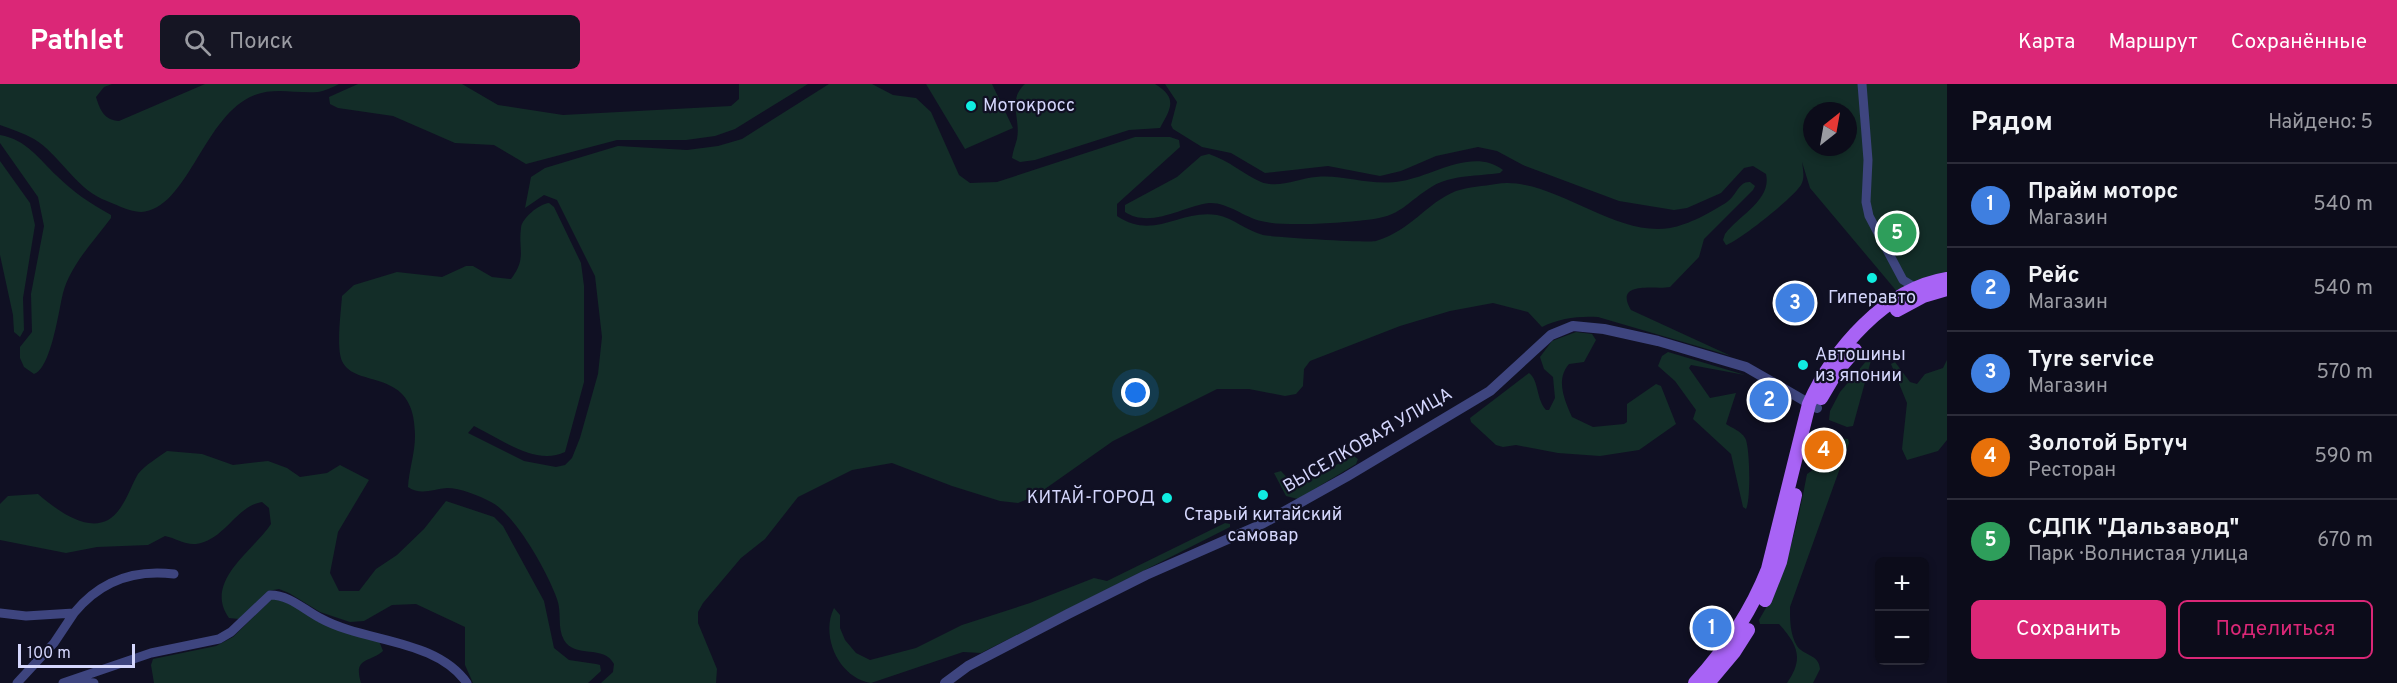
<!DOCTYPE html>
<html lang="ru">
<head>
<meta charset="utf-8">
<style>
  :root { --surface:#0c0c1a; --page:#151523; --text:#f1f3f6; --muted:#9a9ba2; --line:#2c2c39; --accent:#db2777 }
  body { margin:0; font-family:Overpass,sans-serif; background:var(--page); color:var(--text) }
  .controls { position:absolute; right:18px; bottom:18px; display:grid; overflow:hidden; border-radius:9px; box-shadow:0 3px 9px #0003 }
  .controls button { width:54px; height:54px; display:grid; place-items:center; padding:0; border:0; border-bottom:2px solid var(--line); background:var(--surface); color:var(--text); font:30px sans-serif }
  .compass { position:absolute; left:1803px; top:18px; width:54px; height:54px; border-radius:50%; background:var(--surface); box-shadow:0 3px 9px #0003; rotate:31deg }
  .scale { position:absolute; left:18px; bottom:15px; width:117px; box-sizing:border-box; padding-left:6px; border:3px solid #d4d6fc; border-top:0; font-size:16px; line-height:21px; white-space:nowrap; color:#d4d6fc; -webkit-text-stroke:4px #101023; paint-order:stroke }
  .you { position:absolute; left:1136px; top:309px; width:21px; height:21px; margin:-15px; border:4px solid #fff; border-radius:50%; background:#1a73e8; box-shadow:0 0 0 9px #1a73e833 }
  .badge { display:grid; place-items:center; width:39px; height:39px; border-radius:50%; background:var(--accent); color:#fff; font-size:20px; font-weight:700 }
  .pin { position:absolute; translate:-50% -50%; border:3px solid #fff; box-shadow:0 2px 6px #0006 }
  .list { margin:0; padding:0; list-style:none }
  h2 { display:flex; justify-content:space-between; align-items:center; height:78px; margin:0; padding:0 24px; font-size:26px }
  h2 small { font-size:20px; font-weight:400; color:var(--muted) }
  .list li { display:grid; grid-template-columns:39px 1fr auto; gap:18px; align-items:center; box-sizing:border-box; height:84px; padding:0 24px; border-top:2px solid var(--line) }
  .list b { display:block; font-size:22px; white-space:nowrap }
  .list p { margin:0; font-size:20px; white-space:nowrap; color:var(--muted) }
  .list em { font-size:20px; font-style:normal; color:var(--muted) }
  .actions { display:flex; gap:12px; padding:18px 24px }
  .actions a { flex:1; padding:14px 0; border:2px solid var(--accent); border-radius:9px; text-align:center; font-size:21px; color:var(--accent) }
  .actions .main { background:var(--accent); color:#fff }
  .icon { flex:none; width:33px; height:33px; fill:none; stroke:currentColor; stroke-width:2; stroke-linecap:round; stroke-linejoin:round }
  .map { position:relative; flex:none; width:1947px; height:599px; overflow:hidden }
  header { display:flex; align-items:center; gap:36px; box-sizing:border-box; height:84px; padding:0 30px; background:var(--accent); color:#fff }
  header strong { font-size:28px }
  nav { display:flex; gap:33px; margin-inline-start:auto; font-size:21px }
  .search { width:420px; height:54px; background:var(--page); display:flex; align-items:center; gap:15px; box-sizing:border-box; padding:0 21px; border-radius:9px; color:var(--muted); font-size:22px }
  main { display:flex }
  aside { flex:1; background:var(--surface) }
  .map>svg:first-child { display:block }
</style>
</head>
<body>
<header>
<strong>Pathlet</strong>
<div class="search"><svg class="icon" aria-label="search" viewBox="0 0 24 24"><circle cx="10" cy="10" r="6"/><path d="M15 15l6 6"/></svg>Поиск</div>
<nav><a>Карта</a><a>Маршрут</a><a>Сохранённые</a></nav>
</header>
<main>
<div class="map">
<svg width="1947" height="599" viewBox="0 0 1947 599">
  <rect width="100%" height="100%" fill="#101023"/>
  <!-- green -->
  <path fill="#132d28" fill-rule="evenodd" d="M 0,0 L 112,0 L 104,3 L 96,13 C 100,26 104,36 119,37 L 205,0 L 339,0 C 333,3 325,7 318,8 C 295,10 273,2 250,13 C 202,37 187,125 141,128 C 129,128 113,119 102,115 C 74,102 59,70 34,55 C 23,49 11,45 0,41 Z
    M 358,0 L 462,0 L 498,21 L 563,31 L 731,22 L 739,15 L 739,0 L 808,0 L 735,45 L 715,52 L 686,56 L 617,56 L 526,80 L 494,61 L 455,59 L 393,32 L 338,24 L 330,20 L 329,13 Z
    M 829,0 L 872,0 L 893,11 L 916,14 L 931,28 L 959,91 L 970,99 L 997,98 L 1135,53 L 1170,53 L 1179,56 L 1180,63 L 1117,120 L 1117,132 C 1154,157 1180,125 1217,131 C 1233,134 1247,147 1263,151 C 1272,153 1370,159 1376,157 C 1412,146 1426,119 1456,107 C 1468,103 1484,102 1496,100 C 1551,91 1614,154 1670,144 C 1688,141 1712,128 1727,118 C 1736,112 1739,97 1750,98 L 1755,102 L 1753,106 L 1704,155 L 1699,173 L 1670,203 C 1656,206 1613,196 1631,226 L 1731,272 L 1598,233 C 1578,232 1560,234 1542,243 L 1528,228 L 1493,219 L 1450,227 L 1400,242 L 1310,277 L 1304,285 L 1303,302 L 1296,310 L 1285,312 L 1249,305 L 1217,305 L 1113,357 L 1035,412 L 1018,419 L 1000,417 L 952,402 L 892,379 L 852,386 L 798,413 L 765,455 L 741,474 L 703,519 L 698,528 L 698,539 L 717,585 L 716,599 L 601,599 L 613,588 L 614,580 C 604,560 575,575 564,556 C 557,544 562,528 557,515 C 548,489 515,430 491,418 C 480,412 460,404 447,404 C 433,405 421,412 408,403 C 409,386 415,369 415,352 C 416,281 355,306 342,277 C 336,263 341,228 342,212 L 354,201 L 397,188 L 442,193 L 466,182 L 473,182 L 492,193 L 511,195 C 527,174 518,166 521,144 C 522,134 539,120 549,119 L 554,123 L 581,179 L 584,202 L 584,298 L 565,368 C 535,382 501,355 474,342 L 468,349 L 524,377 L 556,383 L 565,381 L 572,374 L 580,354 L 598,290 L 602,253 L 595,192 L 557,116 L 544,111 L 525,124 L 531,93 L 545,84 L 618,62 L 687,66 L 718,62 L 742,55 Z
    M 926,0 L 992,0 L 1013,44 L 965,65 Z
    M 1025,0 L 1155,0 C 1178,14 1171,24 1160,44 L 1129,46 L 1035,76 L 1020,78 L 1012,74 C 1013,67 1015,62 1017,55 C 1021,35 1007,16 1025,0 Z
    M 1165,0 L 1947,0 L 1947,194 L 1899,210 L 1810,104 L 1802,78 C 1803,86 1805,94 1801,101 C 1794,113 1739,157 1726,161 L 1723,156 L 1725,150 C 1739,131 1772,116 1766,90 L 1753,82 L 1744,84 L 1721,109 L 1687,124 L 1674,126 L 1619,117 L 1523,81 L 1497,67 L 1478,63 L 1436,72 L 1401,87 L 1380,92 L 1328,82 L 1265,89 L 1231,69 L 1202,63 L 1173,45 L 1171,41 L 1177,18 ZM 1812,27 L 1848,27 L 1848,63 L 1812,63 Z
    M 0,51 C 27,56 38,74 57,92 C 73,108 91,120 111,131 L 111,134 C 94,157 71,180 63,209 C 59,225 51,285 34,290 L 24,283 L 20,274 L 20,263 L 32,248 L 31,210 L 44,142 L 38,113 L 0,59 Z
    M 1209,70 C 1230,77 1243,90 1261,98 C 1279,105 1299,94 1316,93 C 1345,90 1370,103 1402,97 C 1433,92 1473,63 1503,86 L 1500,89 C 1480,92 1451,91 1433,102 C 1406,118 1402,133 1366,136 C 1341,139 1283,143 1261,137 C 1244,133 1227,118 1209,119 C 1184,122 1150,145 1125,128 L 1125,121 L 1177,93 L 1201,72 Z
    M 0,77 L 30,119 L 35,141 L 23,214 L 24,246 L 20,253 L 14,248 L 13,231 L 0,171 Z
    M 1576,248 L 1592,250 L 1596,256 L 1584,278 L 1569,280 C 1555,296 1565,317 1572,333 L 1593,343 L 1624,340 L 1627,338 L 1627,320 L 1656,300 L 1661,302 L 1676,340 L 1639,366 L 1600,372 L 1558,369 L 1516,361 L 1503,363 L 1496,361 L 1471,338 L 1470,334 L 1529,289 C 1539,296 1536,315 1546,326 L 1549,326 L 1555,314 L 1553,293 L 1544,285 L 1540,273 L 1552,257 Z
    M 1668,268 L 1745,291 L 1691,281 L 1689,284 L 1710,314 L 1736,309 L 1726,340 C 1732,344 1741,347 1745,354 C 1750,361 1751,417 1746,425 L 1743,423 L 1731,370 L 1693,335 L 1696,326 L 1675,297 L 1658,282 L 1662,272 Z
    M 1873,269 L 1853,342 L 1847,343 L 1829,336 L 1830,327 L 1840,308 Z
    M 1947,276 L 1947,356 L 1938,367 L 1907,376 L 1902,365 L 1907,319 L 1891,280 L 1895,278 L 1910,298 L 1917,300 L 1925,290 L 1943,284 Z
    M 1839,354 L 1848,355 L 1849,359 L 1790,523 C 1790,537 1790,550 1797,562 C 1804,572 1819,570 1820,585 L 1813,599 L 1787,599 C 1804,575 1798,561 1779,540 L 1760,540 L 1759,536 C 1787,490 1797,442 1807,390 L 1817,383 L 1828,382 L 1829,369 Z
    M 167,367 L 202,370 L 233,381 L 268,377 L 287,384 L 300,393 L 327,389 L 340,381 L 369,396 L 338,448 L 330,489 L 339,507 L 359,507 L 376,485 L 397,471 L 424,445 L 446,417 L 494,433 L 503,442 L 544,517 L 554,564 L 569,576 L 596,580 L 600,581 L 601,587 L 588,599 L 473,599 L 465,581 L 465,543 L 416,520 L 392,521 L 364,537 L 350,538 L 320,528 L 289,509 L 279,505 L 268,507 L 239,535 L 229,534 C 203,498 253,467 271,440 L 269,424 L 262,418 C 236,422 225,456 196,460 C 184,461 176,454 165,452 L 148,461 L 97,463 L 66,469 L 0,456 L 0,420 L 8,412 L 38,410 C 60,429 99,458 121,423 C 128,413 132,400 138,390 C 145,381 159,373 167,367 Z
    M 1354,372 L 1358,375 L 1356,380 L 1298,415 L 1286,412 L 1274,389 L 1281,387 L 1292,399 L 1316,391 Z
    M 1225,439 L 1230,440 L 1230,443 L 981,569 L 963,568 L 871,599 C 839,594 820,552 834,524 L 840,531 L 840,544 L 845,556 L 856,569 L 870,576 L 916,564 L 962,541 L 1030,519 L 1094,494 L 1107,497 Z
    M 273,514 L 279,514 L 379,557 L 383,567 C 369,579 353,573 361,599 L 154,599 L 151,581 L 153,575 L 216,562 L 233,553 Z"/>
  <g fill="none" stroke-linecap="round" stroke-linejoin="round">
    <!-- minor -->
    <path stroke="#3e457f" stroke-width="9" d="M 1862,0 L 1868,76 L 1866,118 L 1869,132 L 1903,196 L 1916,204
      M 0,529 L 26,532 L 74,529 C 100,497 133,485 174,490
      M 76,597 L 94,599
      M 17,599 L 54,559 L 74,529
      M 63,599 L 151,569 L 219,555 L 231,548 L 270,511 C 290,511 304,526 320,534 C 365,559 435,554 467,599"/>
    <!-- tertiary -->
    <path stroke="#3e457f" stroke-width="10" d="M 945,599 L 968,582 L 1068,530 L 1146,491 L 1260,441 L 1346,393 L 1490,307 L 1551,251 L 1573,242 L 1604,245 L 1658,257 L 1746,283 L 1817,324"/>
    <!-- primary -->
    <path stroke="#a863f5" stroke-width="14" d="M 1897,226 L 1923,212 L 1947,205
      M 1821,314 L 1837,287 L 1855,266
      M 1765,516 L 1780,478 L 1795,411
      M 1695,599 C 1726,565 1751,528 1768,485 L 1809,320 C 1833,266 1885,205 1947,195
      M 1708,599 L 1734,568 L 1748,546"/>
  </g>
  <!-- markers -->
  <g fill="#10ede1" stroke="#101023" stroke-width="2">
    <circle cx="971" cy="22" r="6"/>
    <circle cx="1872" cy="194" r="6"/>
    <circle cx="1803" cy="281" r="6"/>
    <circle cx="1263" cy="411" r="6"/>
    <circle cx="1167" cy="414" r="6"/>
  </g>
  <g text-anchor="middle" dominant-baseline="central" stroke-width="4.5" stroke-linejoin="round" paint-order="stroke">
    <!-- poi labels -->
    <g font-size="18" fill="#d4d6fc" stroke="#101023" text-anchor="start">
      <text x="983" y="22">Мотокросс</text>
      <text x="1872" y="214" text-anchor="middle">Гиперавто</text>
      <text x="1815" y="271">Автошины<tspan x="1815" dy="21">из японии</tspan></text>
      <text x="1155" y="414" text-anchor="end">КИТАЙ-ГОРОД</text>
      <text x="1263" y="431" text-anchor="middle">Старый китайский<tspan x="1263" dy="21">самовар</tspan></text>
    </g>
    <!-- street labels -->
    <g font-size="18" fill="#d4d6fc" stroke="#101023">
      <text transform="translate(1368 357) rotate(-30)">ВЫСЕЛКОВАЯ УЛИЦА</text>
    </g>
  </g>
</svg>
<div class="controls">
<button>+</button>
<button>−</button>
</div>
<svg class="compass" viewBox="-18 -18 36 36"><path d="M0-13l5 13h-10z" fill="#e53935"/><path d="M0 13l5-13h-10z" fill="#9a9ba2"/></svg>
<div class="scale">100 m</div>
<div class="you"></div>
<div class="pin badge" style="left:1712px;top:544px;background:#3f7fe0">1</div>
<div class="pin badge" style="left:1769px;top:316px;background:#3f7fe0">2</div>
<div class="pin badge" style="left:1795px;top:219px;background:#3f7fe0">3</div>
<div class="pin badge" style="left:1824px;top:366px;background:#e8710a">4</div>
<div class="pin badge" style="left:1897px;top:149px;background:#2e9e5b">5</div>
</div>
<aside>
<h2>Рядом<small>Найдено: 5</small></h2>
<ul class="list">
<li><span class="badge" style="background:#3f7fe0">1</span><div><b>Прайм моторс</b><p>Магазин</p></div><em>540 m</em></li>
<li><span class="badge" style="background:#3f7fe0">2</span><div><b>Рейс</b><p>Магазин</p></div><em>540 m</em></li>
<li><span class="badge" style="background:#3f7fe0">3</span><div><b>Tyre service</b><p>Магазин</p></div><em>570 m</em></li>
<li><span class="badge" style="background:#e8710a">4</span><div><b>Золотой Бртуч</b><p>Ресторан</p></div><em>590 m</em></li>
<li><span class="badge" style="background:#2e9e5b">5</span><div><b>СДПК &quot;Дальзавод&quot;</b><p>Парк · Волнистая улица</p></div><em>670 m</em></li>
</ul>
<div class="actions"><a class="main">Сохранить</a><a>Поделиться</a></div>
</aside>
</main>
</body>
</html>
